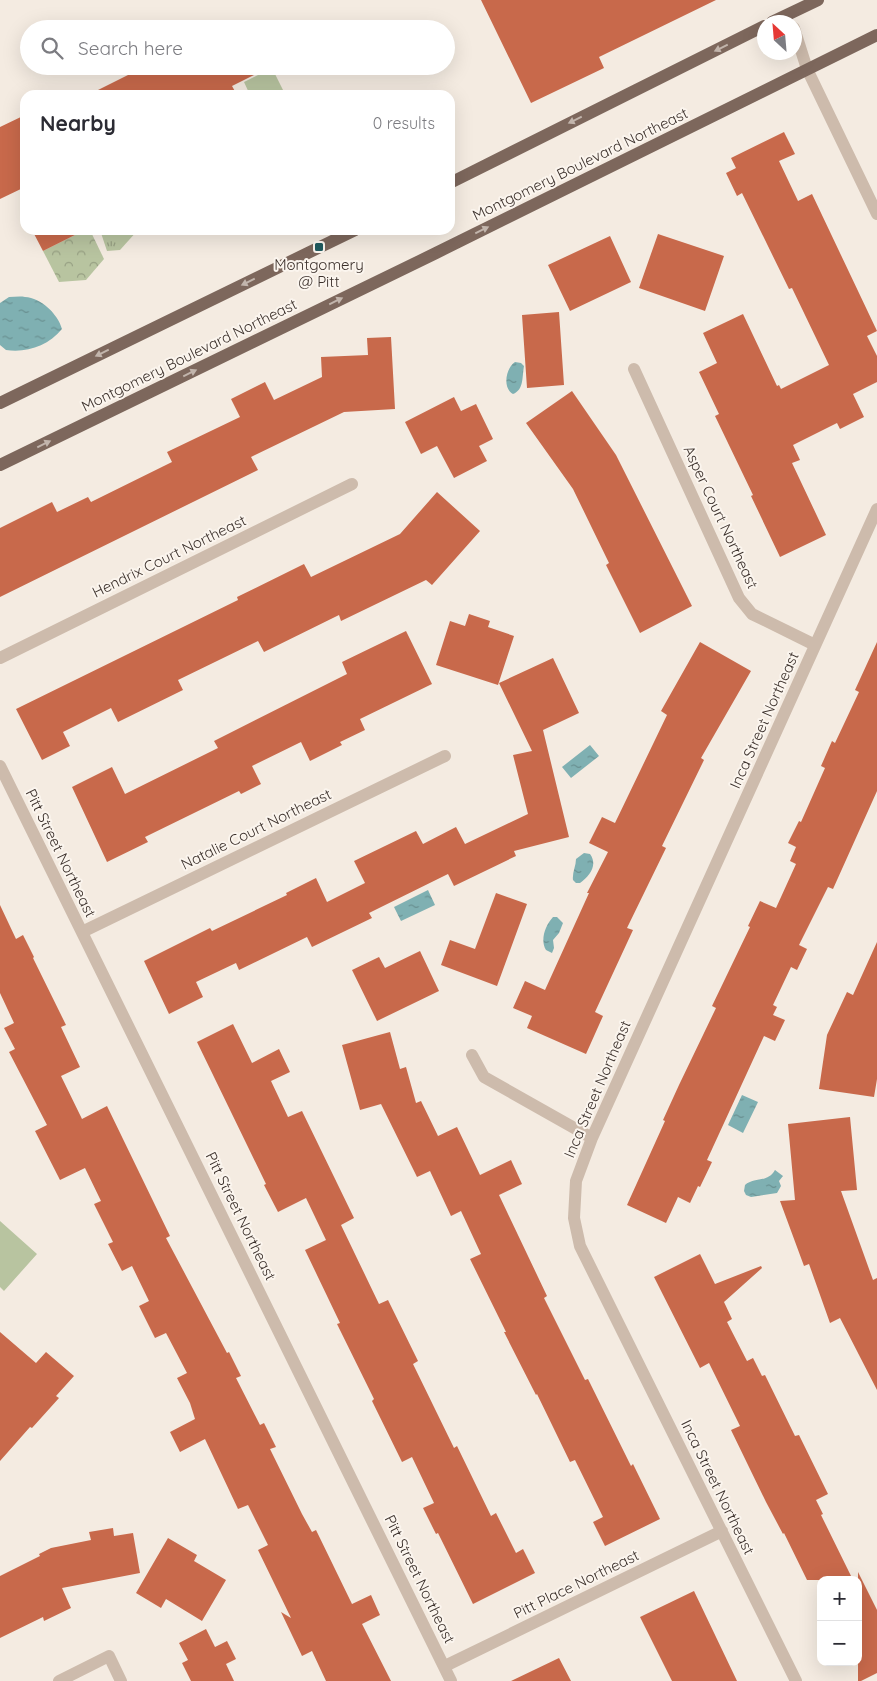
<!DOCTYPE html>
<html lang="en">
<head>
<meta charset="utf-8">
<style>
  :root { --surface:#fff; --page:#f2f2f3; --text:#2b2b33; --muted:#7c7c81; --line:#e1e1e2 }
  body { margin:0; font-family:Quicksand,sans-serif; background:var(--page); color:var(--text) }
  .controls { position:absolute; right:15px; bottom:15px; display:grid; overflow:hidden; border-radius:10px; box-shadow:0 5px 20px #0002 }
  .controls button { width:45px; height:45px; display:grid; place-items:center; padding:0; border:0; border-bottom:1px solid var(--line); background:var(--surface); color:var(--text); font:25px sans-serif }
  .compass { position:absolute; left:757px; top:15px; width:45px; height:45px; border-radius:50%; background:var(--surface); box-shadow:0 5px 20px #0002; rotate:334deg }
  .list { margin:0; padding:0; list-style:none }
  h2 { display:flex; justify-content:space-between; align-items:center; height:65px; margin:0; padding:0 20px; font-size:21px }
  h2 small { font-size:16px; font-weight:400; color:var(--muted) }
  .icon { flex:none; width:28px; height:28px; fill:none; stroke:currentColor; stroke-width:2; stroke-linecap:round; stroke-linejoin:round }
  .map { position:relative; flex:none; width:877px; height:1681px; overflow:hidden }
  .search { position:absolute; background:var(--surface); box-shadow:0 5px 20px #0002; left:20px; top:20px; width:435px; height:55px; display:flex; align-items:center; gap:12px; box-sizing:border-box; padding:0 18px; border-radius:28px; color:var(--muted); font-size:19px }
  .panel { position:absolute; background:var(--surface); box-shadow:0 5px 20px #0002; left:20px; top:90px; width:435px; height:145px; border-radius:15px }
  .map>svg:first-child { display:block }
</style>
</head>
<body>
<div class="map">
<svg width="877" height="1681" viewBox="0 0 877 1681">
  <defs>
    <pattern id="grass-tufts" width="24" height="20" patternUnits="userSpaceOnUse" patternTransform="scale(1.25)"><rect width="24" height="20" fill="#b8c4a0"/><path d="M3 7l-1-3M5 7V3M7 7l1-3M15 17l-1-3M17 17v-4M19 17l1-3" fill="none" stroke="#97a083"/></pattern>
    <pattern id="park-crowns" width="20" height="18" patternUnits="userSpaceOnUse" patternTransform="scale(1.25)"><rect width="20" height="18" fill="#b8c4a0"/><path d="M2 6a3 3 0 1 1 6 0M12 15a3 3 0 1 1 6 0" fill="none" stroke="#97a083"/></pattern>
    <pattern id="water-ripples" width="26" height="14" patternUnits="userSpaceOnUse" patternTransform="scale(1.25)"><rect width="26" height="14" fill="#7fb0b2"/><path d="M2 4q2-2 4 0t4 0M15 11q2-2 4 0t4 0" fill="none" stroke="#699091"/></pattern>
  </defs>
  <rect width="100%" height="100%" fill="#f4ebe1"/>
  <!-- grass -->
  <path fill="url(#grass-tufts)" d="M 100,230 L 138,230 L 120,250 L 107,251 Z"/>
  <!-- park -->
  <path fill="url(#park-crowns)" d="M 85,230 L 90,230 L 104,259 L 86,280 L 59,282 L 43,251 Z"/>
  <!-- garden -->
  <path fill="#b8c4a0" d="M 272,68 L 285,94 L 250,95 L 244,82 Z
    M 0,1221 L 37,1254 L 4,1291 L 0,1287 Z"/>
  <!-- water -->
  <path fill="url(#water-ripples)" d="M 9,297 C 14,297 20,296 25,297 C 41,298 58,314 62,329 C 48,346 27,353 6,350 L 0,345 L 0,303 Z
    M 515,362 L 521,363 L 524,366 C 522,377 524,390 513,394 C 502,388 506,368 515,362 Z
    M 590,745 L 599,756 L 571,778 L 562,767 Z
    M 584,853 L 590,854 C 598,865 590,876 580,883 L 576,883 L 573,880 C 572,873 576,866 576,859 Z
    M 428,890 L 435,905 L 401,921 L 394,907 Z
    M 553,917 L 557,917 L 563,923 L 559,933 L 553,940 L 554,948 L 552,953 L 546,950 C 540,940 545,926 553,917 Z
    M 742,1095 L 758,1102 L 743,1133 L 728,1125 Z
    M 775,1170 L 783,1176 L 779,1181 L 781,1186 L 777,1193 L 751,1197 L 746,1195 L 744,1191 L 745,1185 C 754,1177 768,1183 775,1170 Z"/>
  <!-- building -->
  <path fill="#c8694b" d="M 481,0 L 716,0 L 599,57 L 604,68 L 531,103 Z
    M 146,66 L 272,66 L 232,86 L 237,95 L 88,95 Z
    M 25,115 L 25,187 L 0,199 L 0,127 Z
    M 784,132 L 795,154 L 779,161 L 798,201 L 812,194 L 877,331 L 867,336 L 877,356 L 877,382 L 853,394 L 864,417 L 840,429 L 837,423 L 793,445 L 800,460 L 792,463 L 826,535 L 780,557 L 751,496 L 753,495 L 715,416 L 719,414 L 699,372 L 717,363 L 703,333 L 743,314 L 777,386 L 779,385 L 781,389 L 829,365 L 792,288 L 789,289 L 742,193 L 737,196 L 726,173 L 736,168 L 731,158 Z
    M 32,230 L 85,230 L 43,251 Z
    M 658,234 L 724,256 L 705,311 L 639,288 Z
    M 610,236 L 631,282 L 570,311 L 548,265 Z
    M 559,312 L 564,385 L 527,388 L 522,315 Z
    M 391,337 L 395,409 L 344,412 L 251,457 L 258,470 L 0,597 L 0,528 L 52,502 L 57,512 L 88,497 L 91,502 L 172,462 L 167,452 L 240,417 L 231,399 L 265,382 L 274,400 L 322,377 L 321,357 L 368,355 L 367,338 Z
    M 572,391 L 616,455 L 692,606 L 640,633 L 606,565 L 609,563 L 573,489 L 526,423 Z
    M 454,397 L 461,411 L 476,404 L 493,439 L 479,446 L 487,461 L 454,478 L 437,446 L 421,454 L 405,422 Z
    M 437,492 L 480,531 L 432,585 L 426,580 L 341,621 L 339,615 L 264,652 L 258,641 L 178,680 L 183,690 L 118,722 L 111,708 L 63,732 L 70,746 L 42,760 L 16,709 L 238,600 L 237,597 L 304,564 L 311,577 L 400,534 Z
    M 469,614 L 490,621 L 488,627 L 514,636 L 498,685 L 436,665 L 450,621 L 465,626 Z
    M 406,631 L 432,684 L 360,719 L 365,730 L 340,742 L 342,745 L 310,761 L 301,742 L 252,766 L 261,784 L 241,794 L 239,791 L 145,837 L 148,842 L 107,862 L 72,787 L 112,767 L 125,794 L 218,748 L 214,741 L 347,674 L 342,662 Z
    M 700,642 L 751,671 L 701,758 L 704,760 L 662,846 L 666,848 L 627,928 L 633,930 L 595,1012 L 603,1016 L 586,1054 L 527,1028 L 532,1016 L 513,1008 L 525,981 L 545,990 L 589,893 L 587,893 L 608,852 L 589,843 L 602,817 L 615,823 L 667,715 L 661,711 Z
    M 877,642 L 877,791 L 833,889 L 828,887 L 799,945 L 807,949 L 797,970 L 791,967 L 773,1005 L 777,1007 L 773,1015 L 785,1020 L 775,1041 L 764,1036 L 707,1160 L 712,1162 L 700,1187 L 698,1186 L 690,1203 L 678,1197 L 666,1223 L 627,1205 L 665,1121 L 663,1120 L 679,1085 L 716,1008 L 712,1006 L 750,927 L 748,926 L 760,901 L 776,908 L 796,864 L 790,861 L 796,847 L 788,843 L 799,821 L 801,822 L 825,768 L 821,766 L 832,741 L 835,743 L 859,692 L 855,690 Z
    M 553,658 L 579,713 L 543,730 L 569,837 L 514,851 L 516,856 L 454,886 L 448,874 L 369,913 L 372,918 L 312,947 L 307,937 L 239,970 L 236,963 L 196,982 L 203,997 L 169,1014 L 144,961 L 210,928 L 212,931 L 287,895 L 286,893 L 316,878 L 327,902 L 365,883 L 354,861 L 416,831 L 423,844 L 456,827 L 465,844 L 528,814 L 513,755 L 532,751 L 499,683 Z
    M 496,893 L 527,904 L 497,986 L 441,965 L 450,940 L 475,949 Z
    M 0,905 L 16,939 L 23,935 L 34,957 L 33,958 L 66,1025 L 61,1027 L 80,1067 L 61,1076 L 82,1119 L 107,1106 L 170,1236 L 166,1238 L 227,1353 L 229,1352 L 241,1376 L 236,1378 L 260,1425 L 264,1423 L 276,1447 L 270,1449 L 302,1514 L 312,1532 L 316,1530 L 352,1604 L 371,1595 L 380,1615 L 362,1624 L 391,1681 L 326,1681 L 312,1651 L 302,1656 L 281,1612 L 291,1618 L 258,1550 L 268,1545 L 248,1505 L 238,1509 L 205,1439 L 180,1452 L 170,1432 L 195,1419 L 190,1403 L 177,1378 L 187,1373 L 166,1333 L 155,1338 L 139,1306 L 149,1301 L 132,1266 L 122,1271 L 108,1244 L 113,1242 L 94,1204 L 101,1201 L 85,1168 L 60,1180 L 35,1131 L 47,1125 L 9,1052 L 15,1049 L 4,1028 L 14,1023 L 0,993 Z
    M 877,942 L 877,1079 L 874,1097 L 819,1089 L 827,1035 L 847,992 L 853,995 Z
    M 420,951 L 439,991 L 377,1021 L 352,970 L 379,957 L 385,968 Z
    M 233,1024 L 252,1063 L 279,1049 L 290,1072 L 271,1081 L 288,1117 L 302,1111 L 354,1218 L 341,1225 L 379,1304 L 388,1300 L 418,1361 L 413,1364 L 454,1448 L 457,1446 L 491,1516 L 496,1513 L 516,1553 L 523,1549 L 535,1573 L 473,1604 L 438,1533 L 436,1534 L 423,1508 L 434,1503 L 412,1457 L 402,1462 L 372,1401 L 374,1399 L 337,1324 L 340,1323 L 305,1250 L 326,1240 L 306,1198 L 278,1212 L 264,1185 L 266,1184 L 197,1042 Z
    M 390,1032 L 400,1069 L 406,1067 L 416,1103 L 421,1101 L 438,1136 L 457,1127 L 480,1175 L 511,1160 L 522,1184 L 499,1195 L 547,1296 L 544,1298 L 585,1380 L 588,1379 L 631,1466 L 633,1464 L 660,1519 L 605,1546 L 593,1522 L 603,1517 L 575,1460 L 570,1462 L 537,1394 L 536,1395 L 504,1332 L 506,1332 L 470,1259 L 481,1254 L 461,1211 L 451,1216 L 430,1171 L 417,1177 L 381,1104 L 360,1110 L 342,1045 Z
    M 850,1117 L 857,1190 L 841,1191 L 873,1280 L 877,1278 L 877,1390 L 840,1318 L 830,1323 L 809,1264 L 804,1266 L 780,1201 L 795,1200 L 788,1124 Z
    M 700,1254 L 715,1284 L 761,1266 L 762,1268 L 724,1302 L 732,1319 L 727,1322 L 747,1361 L 753,1358 L 762,1376 L 765,1375 L 795,1436 L 799,1435 L 828,1494 L 816,1500 L 823,1514 L 821,1515 L 853,1580 L 807,1580 L 784,1533 L 783,1534 L 766,1502 L 731,1430 L 740,1426 L 709,1363 L 700,1368 L 654,1277 Z
    M 0,1332 L 36,1363 L 46,1352 L 74,1376 L 56,1396 L 59,1398 L 32,1428 L 30,1427 L 0,1461 Z
    M 113,1528 L 114,1536 L 133,1533 L 140,1573 L 62,1588 L 71,1608 L 44,1621 L 43,1617 L 0,1638 L 0,1576 L 40,1556 L 39,1554 L 51,1548 L 91,1540 L 89,1532 Z
    M 168,1538 L 197,1555 L 194,1561 L 226,1580 L 202,1621 L 166,1599 L 161,1608 L 136,1593 Z
    M 858,1572 L 877,1610 L 877,1673 L 861,1681 L 858,1681 Z
    M 694,1591 L 737,1681 L 672,1681 L 640,1617 Z
    M 206,1629 L 215,1647 L 227,1641 L 236,1659 L 226,1664 L 234,1681 L 191,1681 L 182,1663 L 188,1660 L 179,1643 Z
    M 559,1658 L 571,1681 L 511,1681 Z"/>
  <g fill="none" stroke-linecap="round" stroke-linejoin="round">
    <!-- minor -->
    <path stroke="#cdbbac" stroke-width="12" d="M 794,28 L 807,69 L 877,214
      M 634,369 L 739,598 L 752,614 L 815,645
      M 0,658 L 352,484
      M 0,766 L 451,1681
      M 82,932 L 445,756
      M 472,1055 L 484,1077 L 592,1138
      M 445,1666 L 722,1531
      M 59,1681 L 109,1656 L 121,1681
      M 796,1681 L 580,1246 L 574,1218 L 576,1181 L 592,1138 L 877,509"/>
    <!-- major -->
    <path stroke="#7d675c" stroke-width="12" d="M 772,22 L 818,0
      M 450,183 L 764,26
      M 0,403 L 355,230
      M 0,465 L 436,253 L 877,35"/>
  </g>
  <!-- one-way arrows -->
  <defs><path id="oneway-solid" d="M-6-.8H1V-3.2L6.5 0L1 3.2V.8H-6Z" transform="scale(1.25)"/></defs>
  <g fill="#c2b5ac">
    <use href="#oneway-solid" transform="translate(721 48) rotate(154)"/>
    <use href="#oneway-solid" transform="translate(575 120) rotate(154)"/>
    <use href="#oneway-solid" transform="translate(482 230) rotate(-26)"/>
    <use href="#oneway-solid" transform="translate(248 282) rotate(154)"/>
    <use href="#oneway-solid" transform="translate(336 301) rotate(-26)"/>
    <use href="#oneway-solid" transform="translate(102 353) rotate(154)"/>
    <use href="#oneway-solid" transform="translate(190 373) rotate(-26)"/>
    <use href="#oneway-solid" transform="translate(44 444) rotate(-26)"/>
  </g>
  <!-- markers -->
  <rect fill="#1f5a5e" stroke="#fbf5ee" stroke-width="2" x="314" y="242" width="10" height="10" rx="2.5"/>
  <g text-anchor="middle" dominant-baseline="central" stroke-width="4" stroke-linejoin="round" paint-order="stroke">
    <!-- street labels -->
    <g font-size="15" fill="#3b302b" stroke="#fbf5ee">
      <text transform="translate(580 164) rotate(-26)">Montgomery Boulevard Northeast</text>
      <text transform="translate(189 355) rotate(-26)">Montgomery Boulevard Northeast</text>
      <text transform="translate(721 517) rotate(65)">Asper Court Northeast</text>
      <text transform="translate(169 556) rotate(-26)">Hendrix Court Northeast</text>
      <text transform="translate(764 720) rotate(-66)">Inca Street Northeast</text>
      <text transform="translate(256 829) rotate(-26)">Natalie Court Northeast</text>
      <text transform="translate(61 853) rotate(64)">Pitt Street Northeast</text>
      <text transform="translate(597 1089) rotate(-67)">Inca Street Northeast</text>
      <text transform="translate(241 1216) rotate(64)">Pitt Street Northeast</text>
      <text transform="translate(718 1487) rotate(64)">Inca Street Northeast</text>
      <text transform="translate(420 1579) rotate(64)">Pitt Street Northeast</text>
      <text transform="translate(576 1584) rotate(-26)">Pitt Place Northeast</text>
    </g>
    <!-- poi labels -->
    <g font-size="15" fill="#3b302b" stroke="#fbf5ee">
      <text x="319" y="264">Montgomery<tspan x="319" dy="17">@ Pitt</tspan></text>
    </g>
  </g>
</svg>
<div class="controls">
<button>+</button>
<button>−</button>
</div>
<svg class="compass" viewBox="-18 -18 36 36"><path d="M0-13l5 13h-10z" fill="#e53935"/><path d="M0 13l5-13h-10z" fill="#7c7c81"/></svg>
<div class="search"><svg class="icon" aria-label="search" viewBox="0 0 24 24"><circle cx="10" cy="10" r="6"/><path d="M15 15l6 6"/></svg>Search here</div>
<section class="panel">
<h2>Nearby<small>0 results</small></h2>
<ul class="list">
</ul>
</section>
</div>
</body>
</html>
